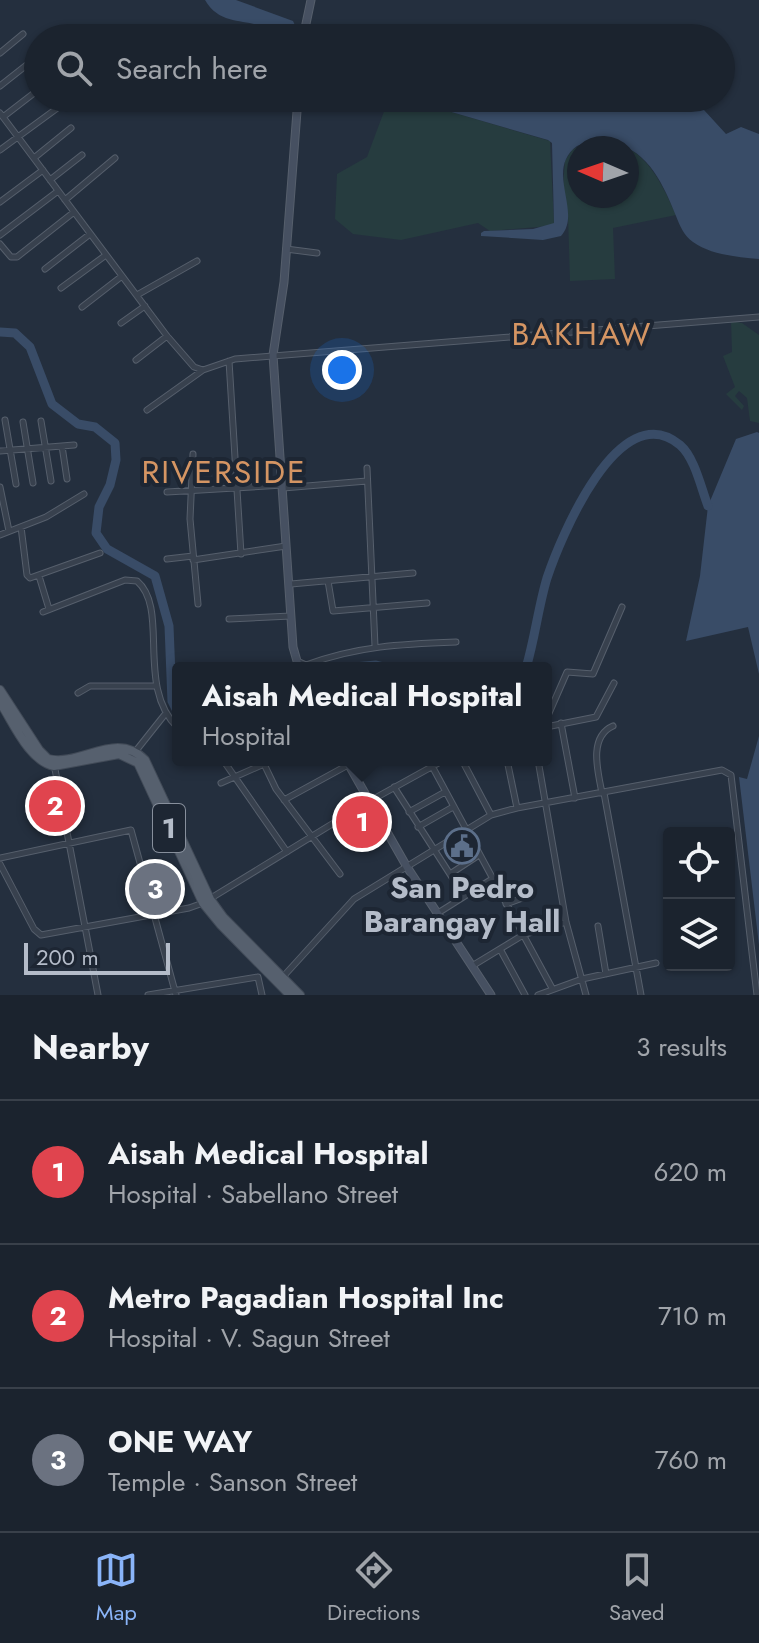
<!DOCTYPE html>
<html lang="en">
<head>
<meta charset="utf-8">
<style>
  :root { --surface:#1b232e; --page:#282f3a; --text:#f1f3f6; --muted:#a0a4aa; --line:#39404a; --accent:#8ab4f8 }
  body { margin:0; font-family:Jost,sans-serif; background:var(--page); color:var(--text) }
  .controls { position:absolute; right:24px; bottom:24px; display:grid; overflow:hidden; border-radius:8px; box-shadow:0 2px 6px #0004 }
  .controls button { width:72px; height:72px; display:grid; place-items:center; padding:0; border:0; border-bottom:2px solid var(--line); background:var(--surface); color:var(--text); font:40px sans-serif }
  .compass { position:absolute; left:567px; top:136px; width:72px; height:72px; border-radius:50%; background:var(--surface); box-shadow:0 2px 6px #0004; rotate:272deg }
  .scale { position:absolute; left:24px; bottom:20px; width:146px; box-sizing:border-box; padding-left:8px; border:4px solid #b4bcc9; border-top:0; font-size:22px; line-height:28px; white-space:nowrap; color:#b4bcc9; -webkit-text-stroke:6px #1d2633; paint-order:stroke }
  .you { position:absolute; left:342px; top:370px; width:28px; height:28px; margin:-20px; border:6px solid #fff; border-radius:50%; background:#1a73e8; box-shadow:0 0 0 12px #1a73e833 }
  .badge { display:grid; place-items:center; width:52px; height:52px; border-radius:50%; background:var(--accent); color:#fff; font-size:26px; font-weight:700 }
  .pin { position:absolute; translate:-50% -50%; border:4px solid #fff; box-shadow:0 2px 8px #0006 }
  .popup { position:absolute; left:172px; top:662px; width:380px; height:104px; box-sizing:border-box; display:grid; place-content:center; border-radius:8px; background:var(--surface); filter:drop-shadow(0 2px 6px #0005); font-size:26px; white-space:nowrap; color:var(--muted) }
  .popup b { font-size:30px; color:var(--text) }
  .popup::after { content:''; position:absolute; left:50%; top:100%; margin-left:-16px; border:16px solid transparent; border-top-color:var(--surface) }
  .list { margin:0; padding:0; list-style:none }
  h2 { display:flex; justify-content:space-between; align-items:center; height:104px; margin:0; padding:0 32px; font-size:34px }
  h2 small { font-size:26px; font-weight:400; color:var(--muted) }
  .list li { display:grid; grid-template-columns:52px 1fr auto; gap:24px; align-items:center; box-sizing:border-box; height:144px; padding:0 32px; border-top:2px solid var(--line) }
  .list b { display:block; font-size:30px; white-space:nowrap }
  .list p { margin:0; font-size:26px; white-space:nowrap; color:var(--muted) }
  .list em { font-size:26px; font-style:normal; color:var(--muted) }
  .icon { flex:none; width:44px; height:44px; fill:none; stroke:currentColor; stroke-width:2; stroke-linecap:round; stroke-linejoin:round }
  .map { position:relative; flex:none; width:759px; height:995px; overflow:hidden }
  .search { position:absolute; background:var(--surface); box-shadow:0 2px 6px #0004; left:24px; right:24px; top:24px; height:88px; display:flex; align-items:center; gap:20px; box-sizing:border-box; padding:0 28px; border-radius:44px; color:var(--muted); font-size:30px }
  .sheet { height:536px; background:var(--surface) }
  nav { display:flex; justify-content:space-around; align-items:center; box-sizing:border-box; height:112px; border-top:2px solid var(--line); background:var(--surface); font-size:22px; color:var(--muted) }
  nav a { display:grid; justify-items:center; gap:4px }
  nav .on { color:var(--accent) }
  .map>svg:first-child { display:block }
</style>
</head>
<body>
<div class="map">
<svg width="759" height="995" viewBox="0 0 759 995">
  <rect width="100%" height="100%" fill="#242f3e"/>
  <!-- medical -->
  <path fill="#32303f" d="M 367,807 L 377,825 L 358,836 L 346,819 Z"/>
  <!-- green -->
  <path fill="#263c3f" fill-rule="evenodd" d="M 389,98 L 421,98 L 448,111 L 550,141 L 554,223 L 550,226 L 490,231 L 478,223 L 401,240 L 353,234 L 335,219 L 337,174 L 367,157 Z
    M 588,142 C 640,137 657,173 676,215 L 613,228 L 615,279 L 570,281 L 568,215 L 563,186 L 565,161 L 572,150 ZM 579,148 L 627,148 L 627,196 L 579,196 Z
    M 731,321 L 742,323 L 759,335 L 759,423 L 750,421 L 747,398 L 739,391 L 735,396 L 744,406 L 742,410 L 726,394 L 735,387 L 723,356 L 732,352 Z"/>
  <!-- water -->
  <path fill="#394c67" d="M 205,0 L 236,0 L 293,21 L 300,36 L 308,36 L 317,30 L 339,38 L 273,38 C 260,12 224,33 205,0 Z
    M 421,98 L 518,98 L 548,106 L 618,98 L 693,98 L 726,134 L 741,127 L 759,134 L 759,259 C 738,257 711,255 693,242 C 684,236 680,226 676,216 C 664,186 649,151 614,143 C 601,141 589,141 577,146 C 544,170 583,212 561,236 L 543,240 L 481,236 L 481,233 L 484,231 L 533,229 L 554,223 L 552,143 L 548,140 L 448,111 Z
    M 757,432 L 759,433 L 759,674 L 748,627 L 686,641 L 700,576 L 708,506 L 736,439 Z
    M 759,736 L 759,945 L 739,777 L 747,779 Z"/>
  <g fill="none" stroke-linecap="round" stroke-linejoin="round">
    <!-- river -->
    <path stroke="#394c67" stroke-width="9" d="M 0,332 L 15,333 L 30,347 L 52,404 L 78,424 L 95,427 L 115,443 L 116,460 L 110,485 L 99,507 L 96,533 L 107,549 L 155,576 L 169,626 L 172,701 L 178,713
      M 343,668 L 376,665 L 388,668
      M 526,668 C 535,638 538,608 547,578 C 560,539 619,394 680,445 C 695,458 701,488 708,506"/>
    <defs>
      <path id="street" d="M 0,53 L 23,34
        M 0,86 L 38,56
        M 0,113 L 167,336 L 194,367 L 203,370
        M 3,117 L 38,90
        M 0,150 L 67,101
        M 34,158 L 71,128
        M 50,180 L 82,155
        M 65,200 L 115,158
        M 0,202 L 43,170
        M 0,235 L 58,191
        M 0,244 L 11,257 L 17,257 L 74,212
        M 286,249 L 317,253
        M 45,269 L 90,234
        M 61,288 L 106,255
        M 137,295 L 197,261
        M 82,307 L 122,276
        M 121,323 L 145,306
        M 136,360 L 167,336
        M 229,361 L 241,554
        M 147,410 L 203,370 L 235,359 L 759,317
        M 5,420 L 16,484
        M 41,421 L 51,481
        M 23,422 L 33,483
        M 62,446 L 67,479
        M 0,451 L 74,445
        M 193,454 L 190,519 L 198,604
        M 367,468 L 375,646
        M 0,487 L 9,531
        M 283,488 L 367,481
        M 167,492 L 283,485
        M 21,527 L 27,575 L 30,578 L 100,553
        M 0,535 L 46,517 L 84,494
        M 167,559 L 193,556
        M 193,560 L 286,546
        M 39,576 L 49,609
        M 328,581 L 333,611 L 427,603
        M 291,584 L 413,573
        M 43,612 L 125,580 L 137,581 C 170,609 135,687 178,728
        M 229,619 L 291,616
        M 297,661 L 306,665 C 357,646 402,644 456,642
        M 78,693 L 90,686 L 156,686
        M 546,720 L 567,672 L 593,674 L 622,607
        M 561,723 L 575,798
        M 546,727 L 596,717 L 614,683
        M 135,752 L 166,713
        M 223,760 L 287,852
        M 462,760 L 491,815
        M 507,760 L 517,808
        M 538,760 L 566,922 L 586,995
        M 54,764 L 98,995
        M 264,764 L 276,789 L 340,874
        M 432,766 L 552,988
        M 221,783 L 273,760
        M 394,787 L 464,896
        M 602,793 C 598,772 588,737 613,726
        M 604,793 L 641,995
        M 284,800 L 348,765
        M 409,812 L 445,792
        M 418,827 L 453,807
        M 0,858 L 131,830 L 176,995
        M 0,864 L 34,929 L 41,935 L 189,908 L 203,903 L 368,802 L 444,760
        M 450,874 L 479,855
        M 506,904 L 528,896
        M 438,913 L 492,879
        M 598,926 L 606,974
        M 500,949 L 525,995
        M 472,966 L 523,935 L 566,922
        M 258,977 L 262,995
        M 281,979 L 354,899 L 491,815 L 517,808 L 722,770 L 731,775 L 757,995
        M 148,995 L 258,977
        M 538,995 L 582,979 L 656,963"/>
      <path id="secondary" d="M 303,38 L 311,0
        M 298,98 L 284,282 L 273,355 L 293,647 L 299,668
        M 346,760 L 407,867 L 491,995"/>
      <path id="primary" d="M 0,690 L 39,750 L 48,759 C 81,767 116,730 145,760 L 210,899 L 223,917 L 300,995
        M 0,702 C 13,722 29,761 54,766 L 119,754 L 138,763 L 203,903 L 221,925 L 290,995"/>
    </defs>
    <!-- street casing -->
    <use href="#street" stroke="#565f6c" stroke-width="7"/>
    <!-- secondary casing -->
    <use href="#secondary" stroke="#565f6c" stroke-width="9"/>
    <!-- primary casing -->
    <use href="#primary" stroke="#414a57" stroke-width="10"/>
    <!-- street -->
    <use href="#street" stroke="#38414e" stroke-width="5"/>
    <!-- secondary -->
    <use href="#secondary" stroke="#465061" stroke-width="7"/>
    <!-- primary -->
    <use href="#primary" stroke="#56606e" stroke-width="8"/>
  </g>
  <!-- icons -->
  <defs>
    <symbol id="civic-ring" viewBox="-11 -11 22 22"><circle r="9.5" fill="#1d2633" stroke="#5c6f8a" stroke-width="1.5"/><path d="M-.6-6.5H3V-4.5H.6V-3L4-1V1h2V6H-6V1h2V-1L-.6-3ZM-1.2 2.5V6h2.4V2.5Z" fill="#5c6f8a"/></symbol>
  </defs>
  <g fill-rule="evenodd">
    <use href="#civic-ring" x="442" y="826" width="40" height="40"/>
  </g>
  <g text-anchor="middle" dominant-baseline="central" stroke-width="8" stroke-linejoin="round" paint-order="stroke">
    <!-- shield labels -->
    <rect fill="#1d2633" stroke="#878f9c" stroke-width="2" x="153" y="804" width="32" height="48" rx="6"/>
    <g font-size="28" font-weight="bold" fill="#b4bcc9">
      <text x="169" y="828">1</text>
    </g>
    <!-- poi labels -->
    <g font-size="30" font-weight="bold" fill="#b4bcc9" stroke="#1d2633">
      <text x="462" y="887">San Pedro<tspan x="462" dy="34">Barangay Hall</tspan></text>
    </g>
    <!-- neighbourhood labels -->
    <g font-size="32" letter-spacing="2" fill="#d59563" stroke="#1d2633">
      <text x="582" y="334">BAKHAW</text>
      <text x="224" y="472">RIVERSIDE</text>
    </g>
  </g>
</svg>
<div class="controls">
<button><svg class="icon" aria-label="locate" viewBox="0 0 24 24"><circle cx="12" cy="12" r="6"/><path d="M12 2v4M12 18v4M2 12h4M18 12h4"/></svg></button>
<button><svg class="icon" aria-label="layers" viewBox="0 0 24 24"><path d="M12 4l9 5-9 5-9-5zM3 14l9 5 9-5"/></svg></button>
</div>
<svg class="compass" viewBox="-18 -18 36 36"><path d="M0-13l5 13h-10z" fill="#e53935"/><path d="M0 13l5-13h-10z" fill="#a0a4aa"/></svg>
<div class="scale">200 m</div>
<div class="you"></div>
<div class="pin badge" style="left:362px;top:822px;background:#e0444e">1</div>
<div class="popup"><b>Aisah Medical Hospital</b>Hospital</div>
<div class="pin badge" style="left:55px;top:806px;background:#e0444e">2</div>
<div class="pin badge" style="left:155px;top:889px;background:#6b7280">3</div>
<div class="search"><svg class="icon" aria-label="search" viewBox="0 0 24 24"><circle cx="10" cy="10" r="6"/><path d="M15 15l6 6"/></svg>Search here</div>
</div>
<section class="sheet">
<h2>Nearby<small>3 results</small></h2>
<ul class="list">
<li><span class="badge" style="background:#e0444e">1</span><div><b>Aisah Medical Hospital</b><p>Hospital · Sabellano Street</p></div><em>620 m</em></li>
<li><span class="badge" style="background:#e0444e">2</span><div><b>Metro Pagadian Hospital Inc</b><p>Hospital · V. Sagun Street</p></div><em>710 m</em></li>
<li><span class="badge" style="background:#6b7280">3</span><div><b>ONE WAY</b><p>Temple · Sanson Street</p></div><em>760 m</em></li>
</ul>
</section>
<nav>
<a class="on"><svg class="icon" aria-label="map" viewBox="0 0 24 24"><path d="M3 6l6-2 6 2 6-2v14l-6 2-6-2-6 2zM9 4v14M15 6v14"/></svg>Map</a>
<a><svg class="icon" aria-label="directions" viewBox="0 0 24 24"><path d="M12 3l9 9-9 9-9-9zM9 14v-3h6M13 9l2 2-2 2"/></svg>Directions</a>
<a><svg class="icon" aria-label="saved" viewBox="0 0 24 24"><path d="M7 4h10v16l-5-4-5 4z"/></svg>Saved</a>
</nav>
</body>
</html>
